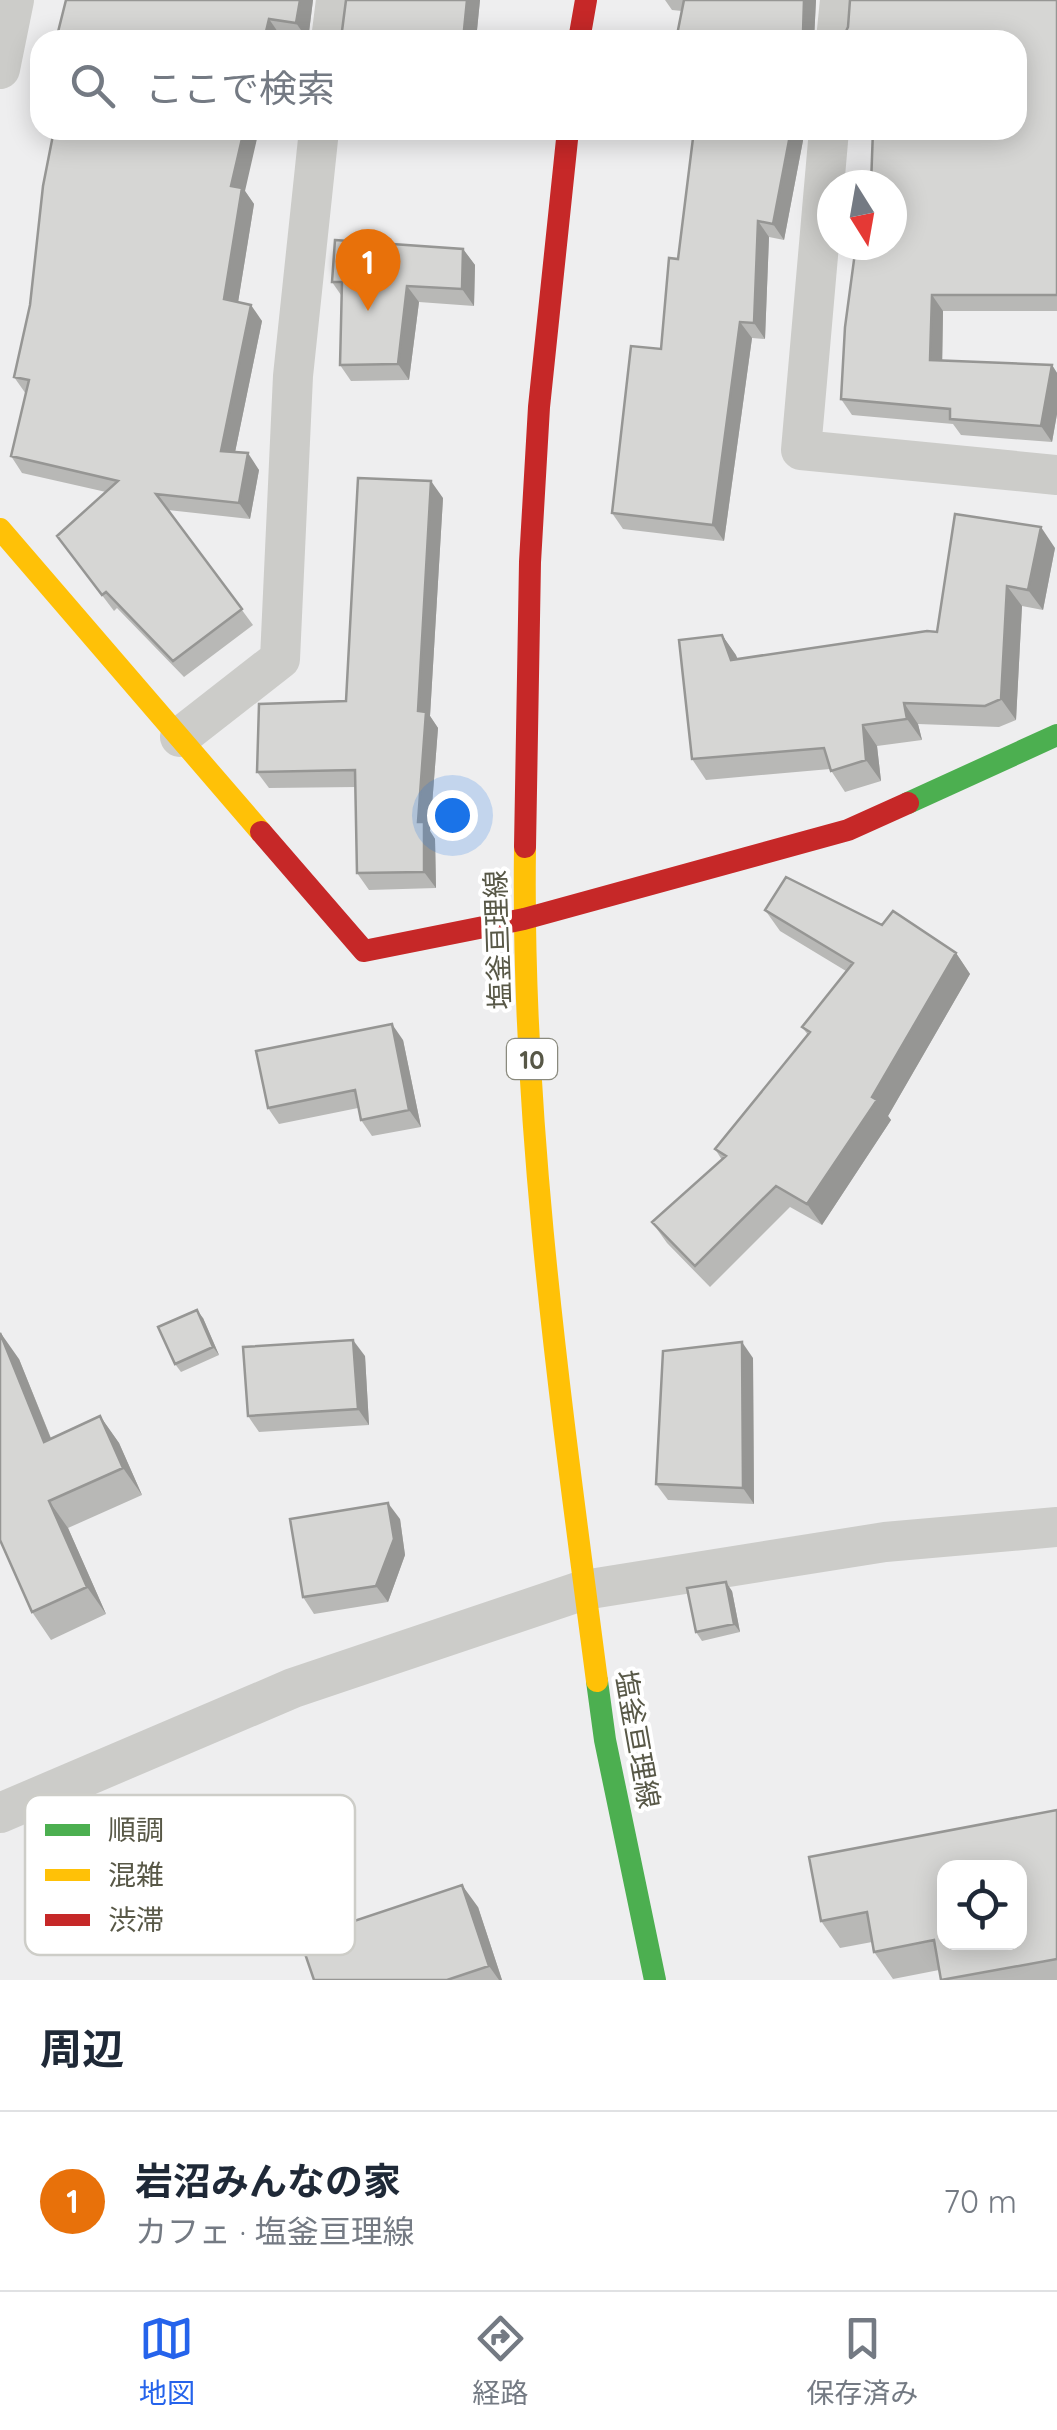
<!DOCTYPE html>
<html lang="ja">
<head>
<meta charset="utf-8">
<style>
  :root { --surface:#fff; --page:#f6f6f7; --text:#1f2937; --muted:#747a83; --line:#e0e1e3; --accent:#2563eb }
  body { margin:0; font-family:Quicksand,"Noto Sans JP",sans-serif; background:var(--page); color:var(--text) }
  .controls { position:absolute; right:30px; bottom:30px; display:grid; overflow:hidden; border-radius:20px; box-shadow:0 5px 25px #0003 }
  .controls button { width:90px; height:90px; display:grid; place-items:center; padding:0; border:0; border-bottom:2px solid var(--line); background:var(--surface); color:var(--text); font:50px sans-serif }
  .compass { position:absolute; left:817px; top:170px; width:90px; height:90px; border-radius:50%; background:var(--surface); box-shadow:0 5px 25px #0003; rotate:169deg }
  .you { position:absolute; left:452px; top:815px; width:35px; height:35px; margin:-25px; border:8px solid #fff; border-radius:50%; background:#1a73e8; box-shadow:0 0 0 15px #1a73e833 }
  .badge { display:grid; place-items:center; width:65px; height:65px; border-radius:50%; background:var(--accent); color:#fff; font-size:32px; font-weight:700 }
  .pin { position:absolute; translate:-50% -82px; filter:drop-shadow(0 2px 5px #0008) }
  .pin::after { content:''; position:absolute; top:52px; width:35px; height:30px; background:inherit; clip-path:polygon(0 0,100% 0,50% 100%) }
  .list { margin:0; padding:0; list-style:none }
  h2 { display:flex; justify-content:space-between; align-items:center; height:130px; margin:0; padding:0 40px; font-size:42px }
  h2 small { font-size:32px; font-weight:400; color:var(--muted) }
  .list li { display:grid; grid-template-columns:65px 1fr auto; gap:30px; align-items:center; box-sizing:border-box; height:180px; padding:0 40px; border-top:2px solid var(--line) }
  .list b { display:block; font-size:38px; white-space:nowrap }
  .list p { margin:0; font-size:32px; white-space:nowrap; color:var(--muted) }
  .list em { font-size:32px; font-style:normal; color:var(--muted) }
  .icon { flex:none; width:55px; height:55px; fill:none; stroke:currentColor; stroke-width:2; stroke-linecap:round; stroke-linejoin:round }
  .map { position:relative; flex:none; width:1057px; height:1980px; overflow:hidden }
  .search { position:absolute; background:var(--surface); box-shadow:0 5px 25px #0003; left:30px; right:30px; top:30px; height:110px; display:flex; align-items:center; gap:25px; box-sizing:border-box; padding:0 35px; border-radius:30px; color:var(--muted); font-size:38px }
  .sheet { height:310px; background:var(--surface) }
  nav { display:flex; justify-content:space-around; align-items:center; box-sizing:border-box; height:140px; border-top:2px solid var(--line); background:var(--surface); font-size:28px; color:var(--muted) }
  nav a { display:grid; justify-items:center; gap:5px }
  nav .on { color:var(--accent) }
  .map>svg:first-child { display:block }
</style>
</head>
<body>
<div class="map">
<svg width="1057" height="1980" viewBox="0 0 1057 1980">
  <rect width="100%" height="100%" fill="#eeeeef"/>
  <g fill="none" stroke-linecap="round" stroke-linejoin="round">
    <!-- street -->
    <path stroke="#ccccc9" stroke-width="40" d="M 331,40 L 336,0
      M 836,40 L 840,0
      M 0,69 L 14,0
      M 829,130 L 801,450 L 1057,475
      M 180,737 L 280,659 L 293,376 L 319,130
      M 0,1813 L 293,1688 L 584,1590 L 885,1542 L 1057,1527"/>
    <!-- fast -->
    <path stroke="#4caf50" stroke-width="22" d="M 908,803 L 1057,735
      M 597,1681 L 605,1740 L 655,1980"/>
    <!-- slow -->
    <path stroke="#ffc107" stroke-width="22" d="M 0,529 L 261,832
      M 525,847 C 521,1127 561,1405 597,1681"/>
    <!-- jam -->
    <path stroke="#c62828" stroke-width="22" d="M 579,40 L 586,0
      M 261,832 L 364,951 L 524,919 L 848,830 L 908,803
      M 525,847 L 530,562 L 539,407 L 568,130"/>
  </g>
  <!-- wall -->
  <path fill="#b8b8b6" d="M 313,0 L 308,40 L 280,35 L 56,40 Z
    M 346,0 L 480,0 L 476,40 L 348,40 L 342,31 Z
    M 665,0 L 816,0 L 814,40 L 676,40 L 682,11 L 672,10 Z
    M 1057,0 L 1057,311 L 943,311 L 942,360 L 1052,365 L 1057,373 L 1057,414 L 1052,442 L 961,435 L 953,424 L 852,415 L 841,399 L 892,245 Z
    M 671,130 L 805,130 L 784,240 L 769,237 L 765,339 L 752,338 L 724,541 L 623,529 L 612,513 L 661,349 L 678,259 L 694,135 L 673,133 Z
    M 245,191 L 254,204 L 238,302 L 262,321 L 235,452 L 259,470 L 250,519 L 168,510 L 253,625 L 184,677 L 117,608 L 114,611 L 57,536 L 106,492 L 22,473 L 11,456 L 26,394 L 14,377 Z
    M 463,249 L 475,265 L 474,306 L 419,302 L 409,380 L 351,381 L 340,365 L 341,295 L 332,282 Z
    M 443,498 L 430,716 L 438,728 L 430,831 L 435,839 L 436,888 L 369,890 L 357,873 L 356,787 L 269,788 L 257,772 L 346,701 Z
    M 1055,548 L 1043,610 L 1022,606 L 1016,720 L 999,727 L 918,724 L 922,740 L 877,746 L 881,781 L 845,792 L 830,769 L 706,780 L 692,759 L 722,635 L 738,659 L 937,632 Z
    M 765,910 L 882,925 L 956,953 L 970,974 L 888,1116 L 891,1120 L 822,1225 L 790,1207 L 710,1287 L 667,1243 L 652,1222 L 722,1160 L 715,1149 L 808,1035 L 802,1027 L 846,971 L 780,931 Z
    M 403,1040 L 421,1127 L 372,1136 L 361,1120 L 358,1108 L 279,1124 L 268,1108 Z
    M 203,1318 L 219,1355 L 181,1372 L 175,1364 Z
    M 365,1356 L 369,1425 L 259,1432 L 248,1416 Z
    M 753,1358 L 754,1504 L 668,1500 L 656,1484 Z
    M 19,1359 L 51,1438 L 100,1416 L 119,1443 L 142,1495 L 68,1528 L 106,1614 L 51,1640 L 32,1612 Z
    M 400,1519 L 405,1555 L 388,1602 L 314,1614 L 303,1597 Z
    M 732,1591 L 740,1632 L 702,1641 L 696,1632 Z
    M 1057,1810 L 1057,1980 L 941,1980 L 939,1970 L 893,1979 L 874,1952 L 872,1942 L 840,1948 L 821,1921 Z
    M 478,1907 L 502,1980 L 314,1980 Z"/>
  <!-- shaded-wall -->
  <path fill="#969694" d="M 300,0 L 313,0 L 308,40 L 296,23 Z
    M 467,0 L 480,0 L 476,40 L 463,40 Z
    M 804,0 L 816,0 L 814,40 L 808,40 L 803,33 Z
    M 269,19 L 280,35 L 279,40 L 264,40 Z
    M 244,130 L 259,130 L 245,191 L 254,204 L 236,315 L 224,299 L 231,186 Z
    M 791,130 L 805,130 L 784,240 L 773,224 Z
    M 758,221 L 769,237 L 765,339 L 754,323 Z
    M 463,249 L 475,265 L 474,306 L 462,289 Z
    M 407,286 L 419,302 L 409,380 L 398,364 Z
    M 932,295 L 943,311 L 942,376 L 930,360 Z
    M 251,305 L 262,321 L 232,467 L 221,451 Z
    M 740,322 L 752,338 L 724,541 L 713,525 Z
    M 1052,365 L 1057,373 L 1057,414 L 1052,442 L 1041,426 Z
    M 248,453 L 259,470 L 250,519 L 239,503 Z
    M 431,481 L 443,498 L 430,716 L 438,728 L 430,831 L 435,839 L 436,888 L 424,872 L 418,822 L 418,711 Z
    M 1041,527 L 1055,548 L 1043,610 L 1028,590 Z
    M 1007,586 L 1022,606 L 1016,720 L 1001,699 Z
    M 722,635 L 736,655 L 745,680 L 731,660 Z
    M 904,703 L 918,724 L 922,740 L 907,719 Z
    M 863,725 L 877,746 L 881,781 L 866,760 Z
    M 956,953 L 970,974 L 888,1116 L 891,1120 L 822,1225 L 807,1204 L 872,1097 Z
    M 392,1024 L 403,1040 L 421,1127 L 409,1110 Z
    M 197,1310 L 203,1318 L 219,1355 L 213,1347 Z
    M 0,1332 L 19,1359 L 63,1469 L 44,1442 Z
    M 353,1340 L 365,1356 L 369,1425 L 358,1409 Z
    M 742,1342 L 753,1358 L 754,1504 L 743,1488 Z
    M 100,1416 L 119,1443 L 142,1495 L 123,1468 Z
    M 49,1501 L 68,1528 L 106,1614 L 87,1587 Z
    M 388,1503 L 400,1519 L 405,1555 L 388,1602 L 376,1586 Z
    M 726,1582 L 732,1591 L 740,1632 L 734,1624 Z
    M 462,1885 L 478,1907 L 502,1980 L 499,1980 L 489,1966 Z"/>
  <!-- building -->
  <path fill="#d6d6d4" stroke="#969694" stroke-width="2.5" fill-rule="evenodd" d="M 66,0 L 300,0 L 296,23 L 269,19 L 264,40 L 56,40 Z
    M 346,0 L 467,0 L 463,40 L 397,40 L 352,35 L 352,32 L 342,31 Z
    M 684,0 L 804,0 L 803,33 L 809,40 L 676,40 Z
    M 850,0 L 1057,0 L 1057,295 L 932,295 L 930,360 L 1052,365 L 1041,426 L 950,419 L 950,409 L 841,399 L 845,327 L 856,245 L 892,245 L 892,185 L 871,185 L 873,130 L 1017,130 L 1017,40 L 842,40 L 848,27 Z
    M 54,130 L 244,130 L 231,186 L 242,188 L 224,299 L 251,305 L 221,451 L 248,453 L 239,503 L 156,494 L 242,609 L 173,661 L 106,592 L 102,595 L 57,536 L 118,481 L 11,456 L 29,380 L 14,377 L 30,305 L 43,186 Z
    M 694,130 L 791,130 L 773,224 L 758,221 L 754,323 L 740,322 L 713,525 L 612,513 L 631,346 L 661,349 L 669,258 L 678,259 Z
    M 335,240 L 463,249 L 462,289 L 407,286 L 398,364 L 340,365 L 342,282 L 332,282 Z
    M 358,478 L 431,481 L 418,711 L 426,712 L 418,822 L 424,822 L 424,872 L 357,873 L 355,770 L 257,772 L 259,704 L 346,701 Z
    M 955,514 L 1041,527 L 1028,590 L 1007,586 L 1001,699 L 985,706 L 904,703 L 907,719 L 863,725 L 866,760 L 831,771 L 824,748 L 692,759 L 679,640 L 722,635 L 731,660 L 927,631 L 937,632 Z
    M 786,877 L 882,925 L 893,911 L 956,953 L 872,1097 L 877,1100 L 807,1204 L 776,1186 L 695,1266 L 652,1222 L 726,1156 L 715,1149 L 810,1032 L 802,1027 L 853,963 L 765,910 Z
    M 392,1024 L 409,1110 L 361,1120 L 355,1090 L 268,1108 L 256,1051 Z
    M 197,1310 L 213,1347 L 175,1364 L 158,1327 Z
    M 0,1333 L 44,1442 L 100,1416 L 123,1468 L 49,1501 L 87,1587 L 32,1612 L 0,1540 Z
    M 353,1340 L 358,1409 L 248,1416 L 243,1347 Z
    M 742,1342 L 743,1488 L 656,1484 L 663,1351 Z
    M 388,1503 L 394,1539 L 376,1586 L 303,1597 L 290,1519 Z
    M 726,1582 L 734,1624 L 696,1632 L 687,1588 Z
    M 1057,1810 L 1057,1959 L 941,1980 L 934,1940 L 874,1952 L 867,1912 L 821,1921 L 809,1857 ZM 944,1868 L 1020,1868 L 1020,1942 L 944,1942 Z
    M 462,1885 L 489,1966 L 447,1980 L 314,1980 L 300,1939 Z"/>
  <g text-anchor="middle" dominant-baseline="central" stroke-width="8" stroke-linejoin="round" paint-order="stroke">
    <!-- shield labels -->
    <rect fill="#fff" stroke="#8a8a7e" stroke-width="2.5" x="507" y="1039" width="50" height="40" rx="8"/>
    <g font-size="25" font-weight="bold" fill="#585847">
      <text x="532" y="1059">10</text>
    </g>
    <!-- street labels -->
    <g font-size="28" fill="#585847" stroke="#fff">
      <text transform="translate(497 940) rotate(-92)">塩釜亘理線</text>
      <text transform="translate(638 1739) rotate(80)">塩釜亘理線</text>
    </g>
  </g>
  <!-- legend -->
  <rect x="25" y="1795" width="330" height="160" rx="15" fill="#fff" stroke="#cdcdc8" stroke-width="2.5"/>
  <rect x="45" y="1824" width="45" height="12" fill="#4caf50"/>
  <rect x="45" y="1869" width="45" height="12" fill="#ffc107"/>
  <rect x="45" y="1914" width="45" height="12" fill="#c62828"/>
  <g font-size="28" fill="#585847">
    <text x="108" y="1840">順調</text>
    <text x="108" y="1885">混雑</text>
    <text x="108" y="1930">渋滞</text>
  </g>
</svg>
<div class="controls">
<button><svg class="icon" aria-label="locate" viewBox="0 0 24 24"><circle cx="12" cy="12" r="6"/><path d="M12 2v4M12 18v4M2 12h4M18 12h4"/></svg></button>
</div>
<svg class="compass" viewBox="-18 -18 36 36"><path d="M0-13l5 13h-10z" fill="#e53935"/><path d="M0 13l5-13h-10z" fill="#747a83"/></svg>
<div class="you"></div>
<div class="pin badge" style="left:368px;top:311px;background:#e8710a">1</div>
<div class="search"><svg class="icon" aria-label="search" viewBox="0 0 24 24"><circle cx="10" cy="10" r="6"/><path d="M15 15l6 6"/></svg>ここで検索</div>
</div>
<section class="sheet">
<h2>周辺<small></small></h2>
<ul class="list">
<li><span class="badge" style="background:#e8710a">1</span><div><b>岩沼みんなの家</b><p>カフェ · 塩釜亘理線</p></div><em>70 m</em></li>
</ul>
</section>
<nav>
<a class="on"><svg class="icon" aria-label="map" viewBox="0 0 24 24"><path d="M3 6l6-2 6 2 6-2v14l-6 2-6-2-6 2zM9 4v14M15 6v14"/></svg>地図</a>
<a><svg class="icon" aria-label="directions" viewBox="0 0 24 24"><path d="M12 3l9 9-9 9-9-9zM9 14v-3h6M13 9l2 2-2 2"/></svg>経路</a>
<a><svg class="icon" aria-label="saved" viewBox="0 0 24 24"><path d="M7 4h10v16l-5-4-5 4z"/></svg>保存済み</a>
</nav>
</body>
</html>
